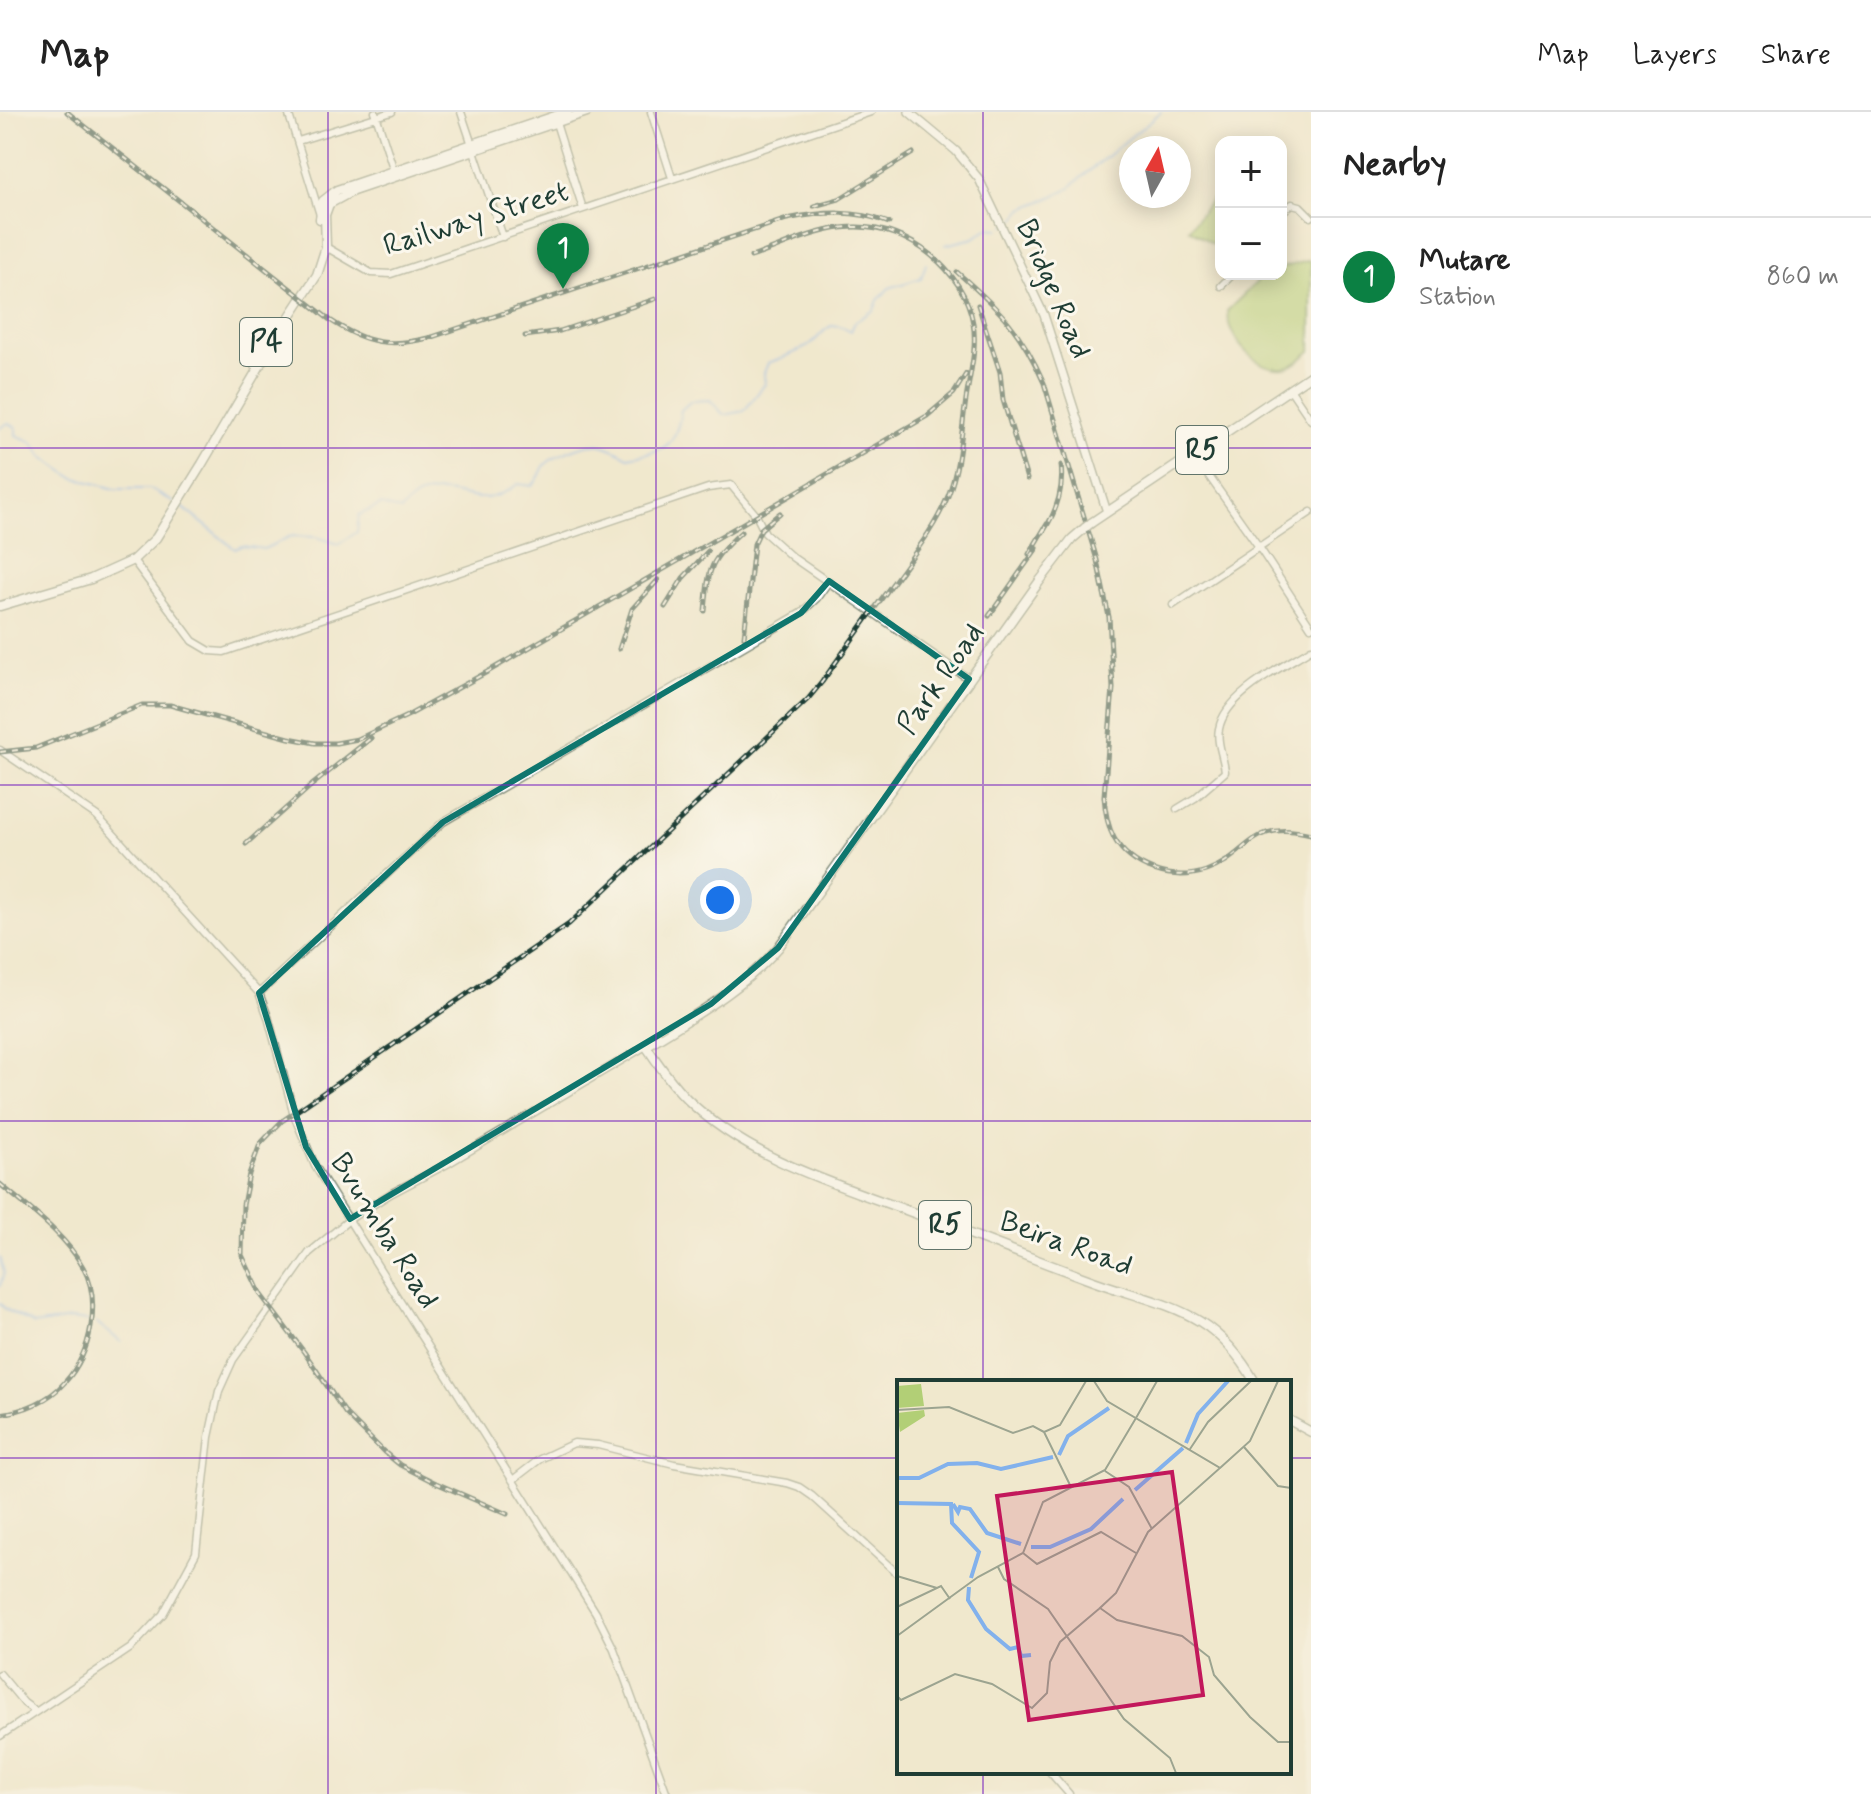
<!DOCTYPE html>
<html lang="en">
<head>
<meta charset="utf-8">
<style>
  :root { --surface:#fff; --page:#f6f6f6; --text:#222; --muted:#767676; --line:#e0e0e0; --accent:#0b8043 }
  body { margin:0; font-family:Mynerve,sans-serif; background:var(--page); color:var(--text) }
  .controls { position:absolute; right:24px; top:24px; display:grid; overflow:hidden; border-radius:16px; box-shadow:0 4px 20px #0003 }
  .controls button { width:72px; height:72px; display:grid; place-items:center; padding:0; border:0; border-bottom:2px solid var(--line); background:var(--surface); color:var(--text); font:40px sans-serif }
  .compass { position:absolute; left:1119px; top:24px; width:72px; height:72px; border-radius:50%; background:var(--surface); box-shadow:0 4px 20px #0003; rotate:8deg }
  .you { position:absolute; left:720px; top:788px; width:28px; height:28px; margin:-20px; border:6px solid #fff; border-radius:50%; background:#1a73e8; box-shadow:0 0 0 12px #1a73e833 }
  .badge { display:grid; place-items:center; width:52px; height:52px; border-radius:50%; background:var(--accent); color:#fff; font-size:26px; font-weight:700 }
  .pin { position:absolute; translate:-50% -66px; filter:drop-shadow(0 2px 4px #0008) }
  .pin::after { content:''; position:absolute; top:42px; width:28px; height:24px; background:inherit; clip-path:polygon(0 0,100% 0,50% 100%) }
  .list { margin:0; padding:0; list-style:none }
  h2 { display:flex; justify-content:space-between; align-items:center; height:104px; margin:0; padding:0 32px; font-size:34px }
  h2 small { font-size:26px; font-weight:400; color:var(--muted) }
  .list li { display:grid; grid-template-columns:52px 1fr auto; gap:24px; align-items:center; box-sizing:border-box; height:120px; padding:0 32px; border-top:2px solid var(--line) }
  .list b { display:block; font-size:30px; white-space:nowrap }
  .list p { margin:0; font-size:26px; white-space:nowrap; color:var(--muted) }
  .list em { font-size:26px; font-style:normal; color:var(--muted) }
  .map { position:relative; flex:none; width:1311px; height:1682px; overflow:hidden }
  header { display:flex; align-items:center; gap:48px; box-sizing:border-box; height:112px; padding:0 40px; background:var(--surface); border-bottom:2px solid var(--line) }
  header strong { font-size:38px }
  nav { display:flex; gap:44px; margin-inline-start:auto; font-size:28px }
  main { display:flex }
  aside { flex:1; background:var(--surface) }
  .map>svg:first-child { display:block }
</style>
</head>
<body>
<header>
<strong>Map</strong>
<nav><a>Map</a><a>Layers</a><a>Share</a></nav>
</header>
<main>
<div class="map">
<svg width="1311" height="1682" viewBox="0 0 1311 1682">
  <rect width="100%" height="100%" fill="#fbf7ec"/>
  <filter id="ink" filterUnits="userSpaceOnUse"><feTurbulence type="fractalNoise" baseFrequency=".0125" numOctaves="2"/><feDisplacementMap in="SourceGraphic" scale="16" xChannelSelector="R" yChannelSelector="G"/><feConvolveMatrix kernelMatrix="1 2 1 2 8 2 1 2 1" color-interpolation-filters="sRGB"/></filter>
  <filter id="wash" filterUnits="userSpaceOnUse"><feTurbulence type="fractalNoise" baseFrequency=".006" numOctaves="4" result="noise"/><feDisplacementMap in="SourceGraphic" scale="32" xChannelSelector="R" yChannelSelector="G"/><feGaussianBlur stdDeviation="1.8" result="paint"/><feColorMatrix in="noise" values="0 0 0 0 0 0 0 0 0 0 0 0 0 0 0 0 0 1.4 0 .05"/><feComposite in="paint" operator="in"/></filter>
  <g filter="url(#wash)">
    <rect width="100%" height="100%" fill="#f0e8cd"/>
    <!-- grass -->
    <path fill="#b2cf76" stroke="#688655" stroke-width="2" d="M 1221,76 L 1221,137 L 1189,117 Z
      M 1307,149 L 1311,150 L 1311,239 C 1303,245 1294,255 1284,256 C 1255,259 1227,225 1227,199 L 1265,162 L 1281,162 L 1281,156 Z"/>
    <g fill="none" stroke-linecap="round" stroke-linejoin="round">
      <!-- stream -->
      <path stroke="#82b1ec" stroke-width="2" d="M 1005,113 L 1016,106 L 1023,97 L 1065,79 L 1161,0
        M 945,133 L 974,126 L 988,116 L 999,117
        M 0,316 L 8,311 L 16,315 L 16,323 L 32,330 L 43,345 L 72,365 L 115,377 L 150,377 L 175,391
        M 181,394 L 235,437 L 242,434 L 264,437 L 291,424 L 316,425 L 339,432 L 357,420 L 359,403 L 381,393 L 401,399 C 406,393 413,385 420,383 C 462,370 475,404 518,372 L 532,374 C 542,364 539,361 545,353 C 551,345 582,333 592,332 C 605,332 618,339 628,345 C 664,338 676,337 681,298 L 691,289 L 710,288 L 724,303 L 744,299 L 765,272 L 764,261 L 768,251 C 781,246 797,241 809,233 C 825,223 826,204 851,219 L 855,210 L 874,198 L 878,188 L 889,176 L 921,166 L 926,152
        M 0,1146 L 4,1161 L 0,1174
        M 0,1192 C 10,1203 22,1204 34,1213 L 71,1207 L 88,1209
        M 96,1210 L 121,1230"/>
    </g>
  </g>
  <g filter="url(#ink)">
    <g fill="none" stroke-linecap="round" stroke-linejoin="round">
      <defs>
        <path id="minor" d="M 288,0 L 320,103
          M 375,0 L 394,59
          M 461,0 L 503,125
          M 651,0 L 672,66
          M 556,11 L 583,97
          M 298,29 L 392,0
          M 1281,101 L 1292,92 L 1300,94 L 1311,105
          M 326,135 L 371,161 L 391,162 L 871,0
          M 1221,174 L 1233,162
          M 1290,277 L 1311,308
          M 1194,343 L 1259,435 L 1311,515
          M 133,448 L 193,529 L 210,539 L 224,540 L 708,376 L 731,373 L 756,403 L 765,421 L 792,445 L 969,567
          M 1173,493 L 1311,400
          M 0,638 L 97,704 L 259,881 L 268,905 L 294,1003 L 315,1054 L 596,1501 L 614,1537 L 667,1682
          M 1177,697 L 1195,686 L 1225,660 C 1224,645 1216,631 1219,617 C 1225,582 1283,555 1311,537
          M 259,881 L 443,710 L 801,501 L 817,486 L 829,469
          M 514,1367 L 540,1347 L 574,1331 L 598,1333 L 674,1352 L 787,1371 L 799,1375 L 812,1384 L 899,1463
          M 0,1562 L 24,1591 L 35,1599
          M 0,1624 L 131,1536 L 163,1502 L 196,1441 L 209,1325 L 219,1279 L 233,1248 L 309,1141 L 350,1107 L 392,1081 L 449,1051 L 646,934
          M 1050,1660 L 1069,1682"/>
        <path id="major" d="M 909,0 L 956,39 L 979,67 L 1044,203 L 1107,400"/>
        <path id="highway" d="M 320,107 L 323,89 L 337,78 L 567,0
          M 254,252 L 271,222
          M 1091,411 L 1311,263
          M 1086,415 L 1072,427 L 1039,470 L 778,836 C 742,878 692,905 646,934 C 659,953 671,971 687,987 C 748,1047 836,1072 914,1101 C 971,1122 1028,1145 1085,1166 C 1161,1195 1210,1192 1255,1270
          M 0,494 L 91,467 L 133,448 L 156,426 L 202,352 L 279,221 L 317,163 L 326,135 L 325,103 L 329,92 L 353,79 L 587,0
          M 1289,1308 L 1311,1320"/>
      </defs>
      <!-- minor casing -->
      <use href="#minor" stroke="#889280" stroke-width="9"/>
      <!-- major casing -->
      <use href="#major" stroke="#889280" stroke-width="10"/>
      <!-- highway casing -->
      <use href="#highway" stroke="#889280" stroke-width="11"/>
      <!-- minor -->
      <use href="#minor" stroke="#fff" stroke-width="6"/>
      <!-- major -->
      <use href="#major" stroke="#fff" stroke-width="7"/>
      <!-- highway -->
      <use href="#highway" stroke="#fff" stroke-width="8"/>
      <defs>
        <path id="rail" d="M 67,0 L 330,208 C 366,232 391,236 432,225 L 787,107 C 822,100 855,97 889,111
          M 814,94 L 839,87 L 913,41
          M 957,160 C 1001,199 1020,217 1044,271 L 1097,448 L 1109,505 L 1113,576 L 1104,684 C 1105,699 1107,713 1114,726 C 1131,757 1173,770 1206,759 C 1251,743 1248,707 1311,722
          M 978,193 L 1000,260 L 1003,288 L 1027,367
          M 525,224 L 560,219 L 655,187
          M 1043,420 C 1057,399 1064,378 1061,353
          M 1029,442 L 1047,412
          M 665,495 L 683,466 L 708,439
          M 705,499 C 709,456 708,450 741,420
          M 989,504 L 1037,436
          M 744,525 L 754,432 L 761,417 L 780,401
          M 619,537 L 632,497 L 658,468
          M 0,640 L 36,636 L 142,593 L 170,593 L 289,626 L 315,631 L 336,631 L 358,627 L 409,603 L 489,559 L 927,304 L 954,281 L 966,262
          M 246,732 L 312,673 L 371,626
          M 0,1072 C 29,1097 64,1121 83,1155 C 102,1189 91,1242 65,1270 C 49,1289 24,1299 0,1302
          M 507,1402 L 436,1371 L 400,1353 L 384,1340 L 346,1302 L 304,1240 L 261,1183 L 242,1143 L 243,1093 L 249,1062 L 260,1032 L 282,1009 L 569,812 L 808,587 L 822,570 C 845,537 869,504 893,471 C 913,443 935,416 948,384 C 959,356 961,325 965,295 C 968,268 978,238 973,211 C 964,158 908,114 855,115 C 819,115 784,134 751,145"/>
      </defs>
      <!-- rail casing -->
      <use href="#rail" stroke="#1f3d34" stroke-width="5"/>
      <!-- rail -->
      <use href="#rail" stroke="#fbf7ec" stroke-width="2" stroke-dasharray="6" stroke-linecap="butt"/>
      <defs>
        <path id="highway-bridge" d="M 1086,415 L 1091,411"/>
      </defs>
      <!-- highway-bridge casing -->
      <use href="#highway-bridge" stroke="#889280" stroke-width="11" stroke-linecap="butt"/>
      <!-- highway-bridge -->
      <use href="#highway-bridge" stroke="#fff" stroke-width="8"/>
    </g>
  </g>
  <!-- marked area -->
  <path d="M0 0H1311V1682H0ZM 829,469 L 969,567 L 778,836 L 711,892 L 350,1107 L 306,1035 L 259,881 L 443,710 L 801,501 Z" fill="#f0e8cd" fill-opacity=".55" fill-rule="evenodd"/>
  <path fill="none" stroke="#0f766e" stroke-width="6" stroke-linejoin="round" d="M 829,469 L 969,567 L 778,836 L 711,892 L 350,1107 L 306,1035 L 259,881 L 443,710 L 801,501 Z"/>
  <!-- grid -->
  <path fill="none" stroke="#7b2cbf" stroke-width="2" stroke-opacity="0.55" d="M 328,0 L 328,1682M 656,0 L 656,1682M 983,0 L 983,1270M 0,336 L 1311,336M 0,673 L 1311,673M 0,1009 L 1311,1009M 0,1346 L 899,1346M 1289,1346 L 1311,1346M 983,1660 L 983,1682"/>
  <g text-anchor="middle" dominant-baseline="central" stroke-width="6" stroke-linejoin="round" paint-order="stroke">
    <!-- shield labels -->
    <g fill="#fbf7ec" stroke="#61756b" stroke-width="2">
      <rect x="240" y="206" width="52" height="48" rx="6"/>
      <rect x="1176" y="314" width="52" height="48" rx="6"/>
      <rect x="919" y="1089" width="52" height="48" rx="6"/>
    </g>
    <g font-size="28" font-weight="bold" fill="#1f3d34">
      <text x="266" y="230">P4</text>
      <text x="1202" y="338">R5</text>
      <text x="945" y="1113">R5</text>
    </g>
    <!-- street labels -->
    <g font-size="30" fill="#1f3d34" stroke="#fbf7ec">
      <text transform="translate(476 107) rotate(-17)">Railway Street</text>
      <text transform="translate(1053 177) rotate(67)">Bridge Road</text>
      <text transform="translate(941 567) rotate(-55)">Park Road</text>
      <text transform="translate(384 1119) rotate(58)">Bvumba Road</text>
      <text transform="translate(1066 1132) rotate(20)">Beira Road</text>
    </g>
  </g>
  <!-- overview -->
  <g transform="translate(897 1268)">
    <rect width="394" height="394" fill="#f0e8cd"/>
    <path d="M 24,4 L 27,26 L 0,28 L 0,6 ZM 27,30 L 28,36 L 3,52 L 0,33 Z" fill="#b2cf76"/>
    <path fill="none" stroke="#82b1ec" stroke-width="4" d="M 289,63 L 301,34 L 331,1M 162,75 L 171,56 L 212,28M 0,98 L 22,98 L 51,84 L 80,83 L 104,89 L 156,77M 238,110 L 286,68M 0,123 L 54,124 L 55,143 L 82,172 L 74,198M 56,124 L 61,132 L 63,127 L 73,129 L 90,153 L 124,164M 134,167 L 153,167 L 194,149 L 226,119M 72,207 L 71,220 L 89,249 L 113,269 L 121,267 L 124,276 L 134,275"/>
    <path fill="none" stroke="#9ca490" stroke-width="2" d="M 197,1 L 210,21 L 323,88 L 251,152 L 219,213 L 203,228 L 220,240 L 285,256 L 312,277 L 317,295 L 353,337 L 381,362 L 394,362M 0,30 L 52,27 L 116,53 L 136,46 L 147,52M 239,38 L 260,1M 347,67 L 381,106 L 394,108M 293,69 L 311,42 L 354,1M 323,88 L 353,61 L 381,1M 208,91 L 232,107 L 255,149M 174,107 L 147,52 L 163,45 L 189,1M 126,173 L 140,184 L 204,152 L 239,173M 101,187 L 107,199 L 151,229 L 227,339 L 273,378 L 279,393M 0,196 L 40,208M 0,227 L 44,206 L 53,219M 0,256 L 81,197 L 126,173 L 146,122 L 208,90 L 239,38M 0,316 L 4,320 L 58,294 L 95,304 L 135,328 L 150,313 L 153,282 L 163,262 L 203,228"/>
    <path fill="#c2185b" fill-opacity="0.15" stroke="#c2185b" stroke-width="4" d="M 275,92 L 306,315 L 132,340 L 100,116 Z"/>
    <rect width="394" height="394" fill="none" stroke="#1f3d34" stroke-width="4"/>
  </g>
</svg>
<div class="controls">
<button>+</button>
<button>−</button>
</div>
<svg class="compass" viewBox="-18 -18 36 36"><path d="M0-13l5 13h-10z" fill="#e53935"/><path d="M0 13l5-13h-10z" fill="#767676"/></svg>
<div class="you"></div>
<div class="pin badge" style="left:563px;top:177px">1</div>
</div>
<aside>
<h2>Nearby<small></small></h2>
<ul class="list">
<li><span class="badge">1</span><div><b>Mutare</b><p>Station</p></div><em>860 m</em></li>
</ul>
</aside>
</main>
</body>
</html>
